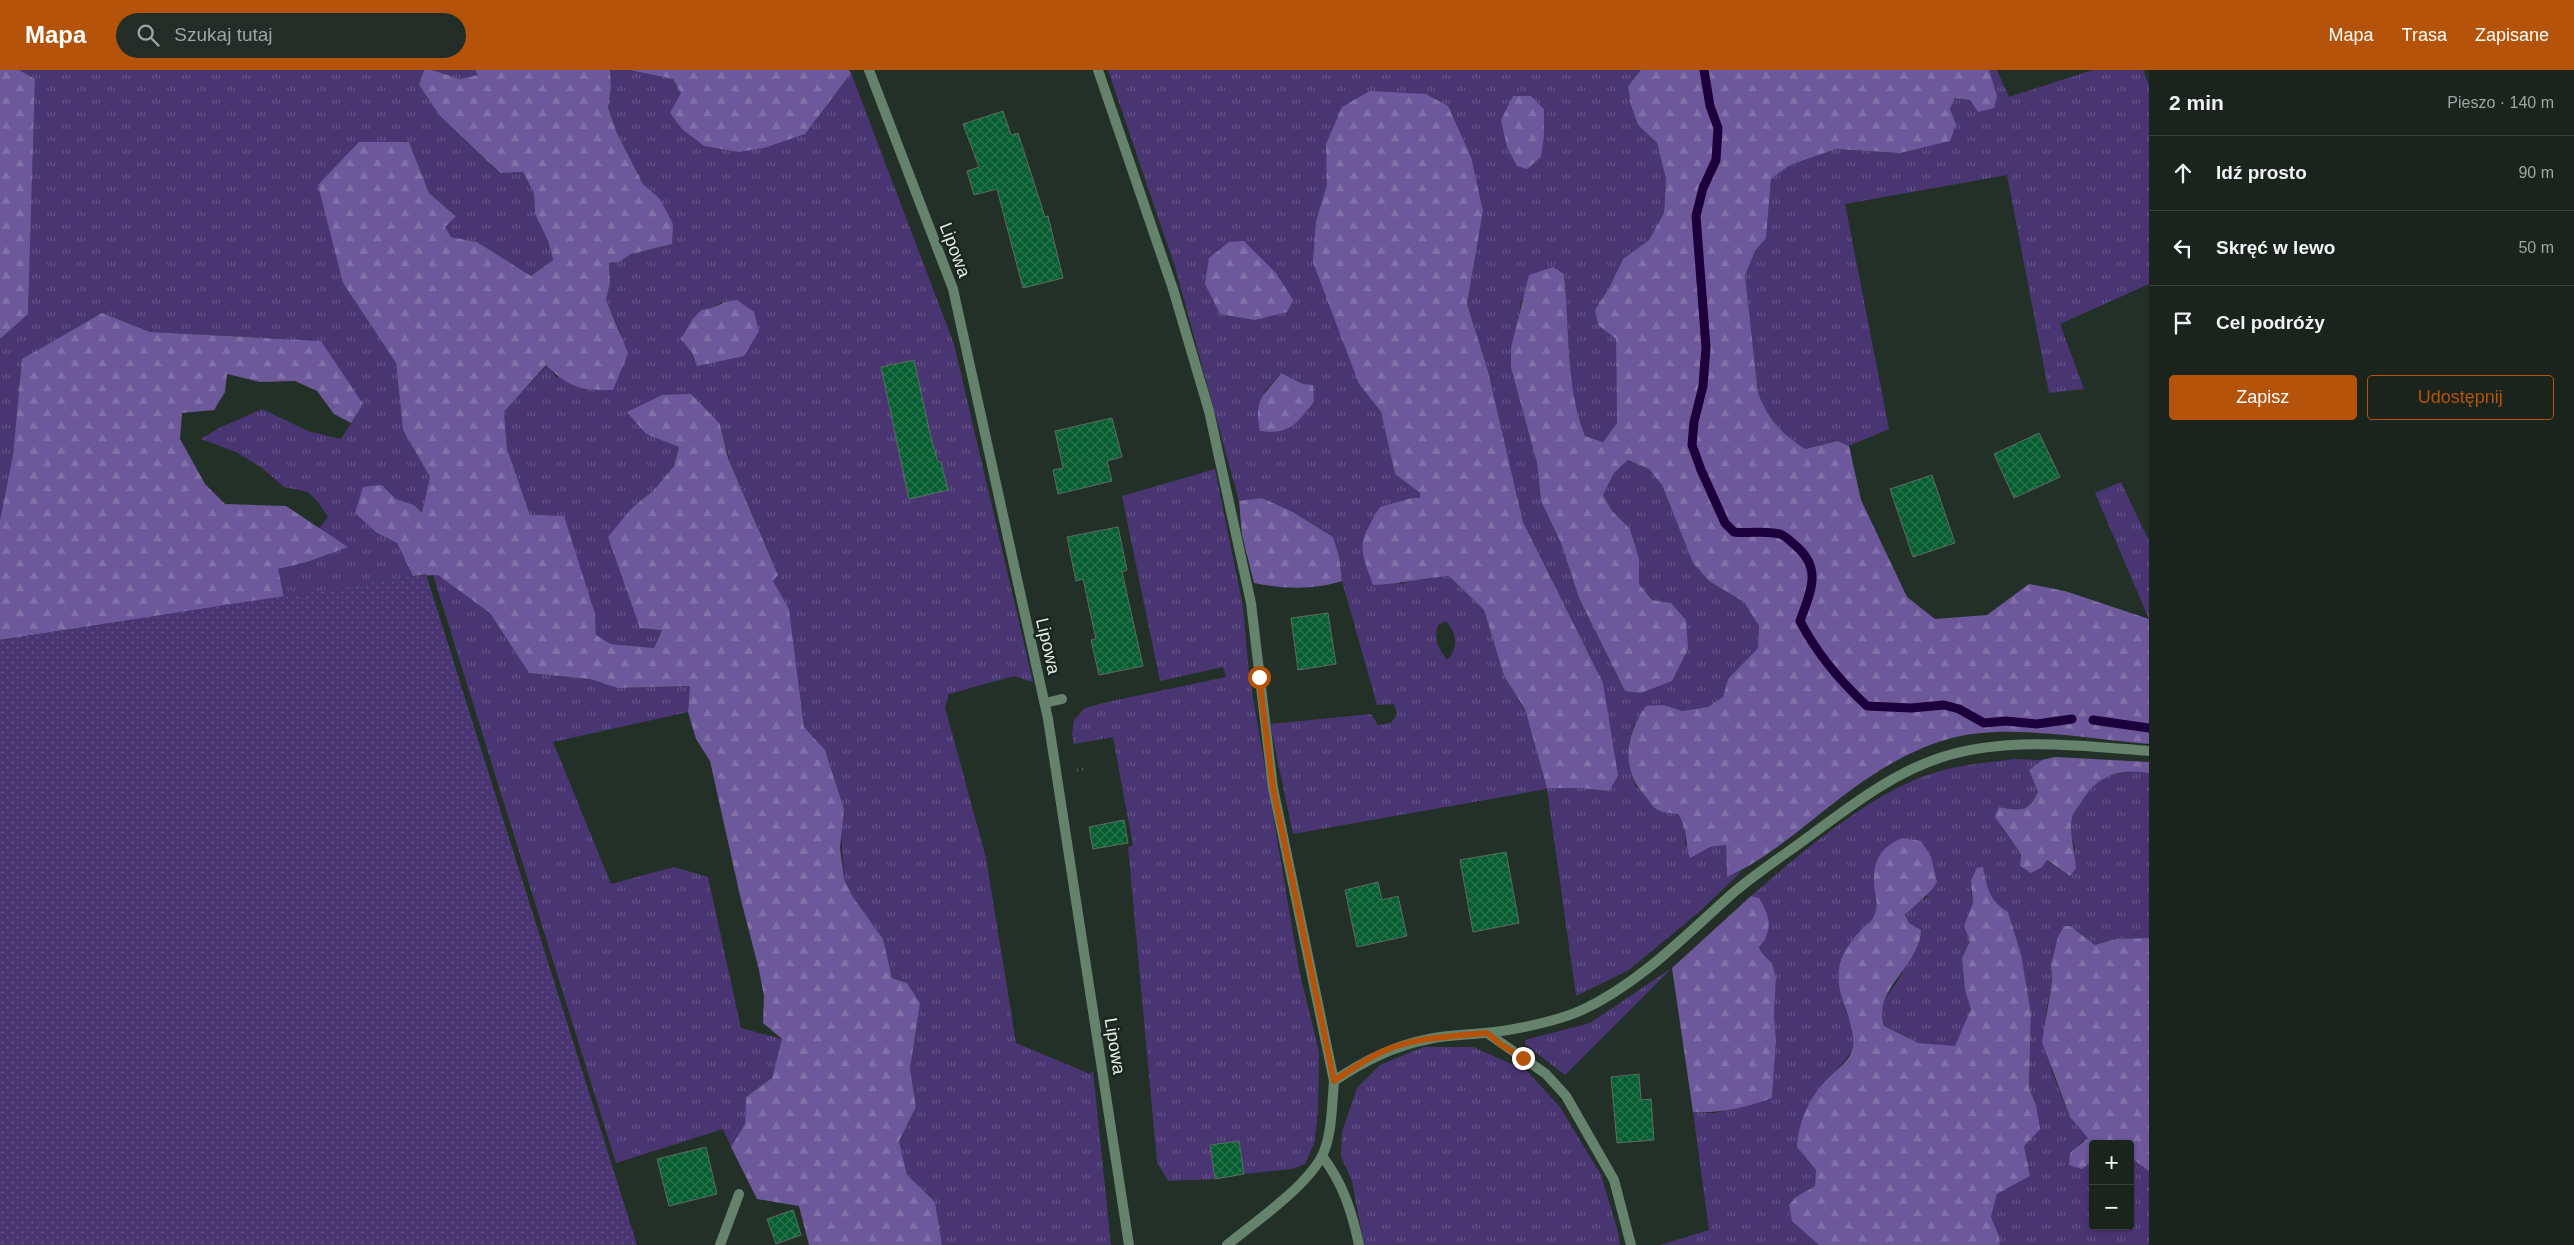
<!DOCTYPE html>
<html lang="pl">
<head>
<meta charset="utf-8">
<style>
  :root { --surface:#1a241d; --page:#232c26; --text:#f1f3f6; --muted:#9fa4a4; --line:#38413b; --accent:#b45309 }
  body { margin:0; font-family:Arial,sans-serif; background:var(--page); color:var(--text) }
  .controls { position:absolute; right:15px; bottom:15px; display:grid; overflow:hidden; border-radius:5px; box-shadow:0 1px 4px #0004 }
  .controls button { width:45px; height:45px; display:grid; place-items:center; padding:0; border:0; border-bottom:1px solid var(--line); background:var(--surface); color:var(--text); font:25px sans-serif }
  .stop { position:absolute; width:15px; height:15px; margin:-11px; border:4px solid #b45309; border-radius:50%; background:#fff }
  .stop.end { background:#b45309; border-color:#fff; box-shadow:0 1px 5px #0008 }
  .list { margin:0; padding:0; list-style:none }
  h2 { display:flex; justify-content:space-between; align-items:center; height:65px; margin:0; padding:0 20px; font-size:21px }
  h2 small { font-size:16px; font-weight:400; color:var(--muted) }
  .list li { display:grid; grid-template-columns:32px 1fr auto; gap:15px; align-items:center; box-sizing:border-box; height:75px; padding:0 20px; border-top:1px solid var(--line) }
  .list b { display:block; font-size:19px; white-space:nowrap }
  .list em { font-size:16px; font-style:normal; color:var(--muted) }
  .actions { display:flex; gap:10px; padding:15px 20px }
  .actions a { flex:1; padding:11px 0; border:1px solid var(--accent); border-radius:5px; text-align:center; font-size:18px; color:var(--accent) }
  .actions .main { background:var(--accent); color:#fff }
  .icon { flex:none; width:28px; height:28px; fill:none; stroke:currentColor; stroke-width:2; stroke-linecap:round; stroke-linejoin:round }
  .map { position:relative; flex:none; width:2149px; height:1175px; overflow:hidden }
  header { display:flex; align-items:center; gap:30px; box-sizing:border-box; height:70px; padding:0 25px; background:var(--accent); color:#fff }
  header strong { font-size:24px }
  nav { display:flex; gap:28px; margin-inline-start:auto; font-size:18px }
  .search { width:350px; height:45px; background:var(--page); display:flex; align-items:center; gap:12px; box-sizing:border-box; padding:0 18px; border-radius:28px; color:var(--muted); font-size:19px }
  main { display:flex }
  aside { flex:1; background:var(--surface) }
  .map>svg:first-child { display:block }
</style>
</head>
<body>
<header>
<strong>Mapa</strong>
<div class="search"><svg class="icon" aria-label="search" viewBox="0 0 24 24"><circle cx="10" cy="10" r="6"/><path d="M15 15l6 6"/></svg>Szukaj tutaj</div>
<nav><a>Mapa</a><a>Trasa</a><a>Zapisane</a></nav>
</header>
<main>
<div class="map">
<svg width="2149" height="1175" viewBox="0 0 2149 1175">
  <defs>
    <pattern id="grass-tufts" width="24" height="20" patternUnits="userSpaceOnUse" patternTransform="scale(1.25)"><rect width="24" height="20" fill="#4a3573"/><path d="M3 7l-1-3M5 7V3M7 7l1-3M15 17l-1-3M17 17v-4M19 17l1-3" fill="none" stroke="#645287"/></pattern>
    <pattern id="forest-firs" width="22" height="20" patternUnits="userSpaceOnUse" patternTransform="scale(1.25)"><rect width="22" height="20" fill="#6d589b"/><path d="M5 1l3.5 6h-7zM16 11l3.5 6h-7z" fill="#8270a9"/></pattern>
    <pattern id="park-dots" width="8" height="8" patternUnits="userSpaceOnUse" patternTransform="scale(1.25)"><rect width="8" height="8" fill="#4a3573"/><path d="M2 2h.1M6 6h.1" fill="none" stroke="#645287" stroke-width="1.8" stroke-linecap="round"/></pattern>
    <pattern id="building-cross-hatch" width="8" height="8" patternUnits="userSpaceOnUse" patternTransform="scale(1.25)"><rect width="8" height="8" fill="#055d30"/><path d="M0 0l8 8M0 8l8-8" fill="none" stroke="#29744e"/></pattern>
  </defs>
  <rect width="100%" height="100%" fill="#233027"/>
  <!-- grass -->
  <path fill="url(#grass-tufts)" fill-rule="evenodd" d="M 19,0 L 424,0 L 419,15 L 440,46 L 499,103 L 523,102 L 534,123 L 535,144 L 548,171 L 553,190 L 531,206 L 477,172 L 451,167 L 444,157 L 456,145 L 429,123 L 409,72 L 343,213 L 396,293 L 403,360 L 430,407 L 423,444 L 414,435 L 396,429 L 382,415 L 377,463 L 397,473 L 413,506 L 284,527 L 278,499 L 307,492 L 347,477 L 319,458 L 328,447 L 318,432 L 308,422 L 284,417 L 262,398 L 236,382 L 201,369 L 219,358 L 262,339 L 308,361 L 341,369 L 363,334 L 320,271 L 150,262 L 102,243 L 22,289 L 13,386 L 0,450 L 0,269 L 28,243 L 35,9 Z
    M 432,0 L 475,0 L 479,5 L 460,9 Z
    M 610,0 L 629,0 L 673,9 L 681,23 L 805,64 L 851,3 L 954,274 L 1033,612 L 1014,606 L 949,624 L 945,637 L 986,788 L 1016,973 L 1090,1004 L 1093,1001 L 1111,1175 L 942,1175 L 935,1132 L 907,1105 L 899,1071 L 916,1037 L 910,999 L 920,933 L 907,913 L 892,908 L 883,869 L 853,827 L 844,809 L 841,761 L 844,739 L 825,680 L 804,657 L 789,539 L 772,511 L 778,504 L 730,392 L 720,354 L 646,364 L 679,377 L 674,396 L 654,420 L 631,439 L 662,559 L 654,578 L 611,574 L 596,565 L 595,544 L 530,445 L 507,379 L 504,342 L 547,295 L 557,308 L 621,264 L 606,230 L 610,213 L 609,193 L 619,192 L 631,184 L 672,174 L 660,129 L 643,114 L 617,63 L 608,38 L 611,18 ZM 723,231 L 697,296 L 690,281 L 700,240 L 711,239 Z
    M 1108,0 L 1641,0 L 1628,16 L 1638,55 L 1657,73 L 1666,109 L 1664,143 L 1649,170 L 1623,189 L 1609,218 L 1595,240 L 1598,255 L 1616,269 L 1617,353 L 1603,372 L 1585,366 C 1565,315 1570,258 1564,203 L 1521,231 L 1511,298 L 1537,393 L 1541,431 L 1561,473 L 1579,528 L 1625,621 L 1671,533 L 1652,530 L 1639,514 L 1639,488 L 1630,459 L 1612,441 L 1603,425 L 1614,403 L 1628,390 L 1649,399 L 1662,415 L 1693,493 L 1709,511 L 1744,532 L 1759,556 L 1758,578 L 1728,609 L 1723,627 L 1708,637 L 1682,641 L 1664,635 L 1634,654 L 1629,673 L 1630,698 L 1635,715 L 1658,740 L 1678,744 L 1686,757 L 1685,775 L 1710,777 L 1726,775 L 1727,807 L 1742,801 L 1699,842 L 1629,900 L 1576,926 L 1547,719 L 1293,764 L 1270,654 L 1371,644 L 1378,655 L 1391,653 L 1397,644 L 1394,634 L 1377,635 L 1342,511 L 1339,486 L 1333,467 L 1293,442 L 1263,428 L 1239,431 L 1175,197 ZM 1327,115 L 1483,141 L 1467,234 L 1488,301 L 1523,452 L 1603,613 L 1609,721 L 1580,718 L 1547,718 L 1525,639 L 1504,606 L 1484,540 L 1450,506 L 1425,508 L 1399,514 L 1420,429 L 1420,423 L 1395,404 L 1381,342 L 1359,314 L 1316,152 ZM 1281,303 L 1303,314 L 1263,323 ZM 1446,551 C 1457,563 1459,578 1447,590 C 1439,578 1433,570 1438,555 Z
    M 1989,0 L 1997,0 L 2009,27 L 2093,0 L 2143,0 L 2149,15 L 2149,214 L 2060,254 L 2084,319 L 2049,323 L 2007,105 L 1845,134 L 1889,359 L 1849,376 L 1836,371 L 1805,379 C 1781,363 1769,351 1758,323 L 1745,205 L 1755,181 L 1766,168 L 1771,108 L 1790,95 L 1836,79 L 1900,83 L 1956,54 L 1950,39 L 1955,28 L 1970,30 L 1990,5 Z
    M 1215,399 L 1243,537 L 1249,604 L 1300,904 L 1319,982 L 1318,1043 L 1314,1074 L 1305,1094 L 1292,1099 L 1244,1104 L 1238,1071 L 1210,1076 L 1215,1109 L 1168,1111 L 1157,1092 L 1128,777 L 1133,776 L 1113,667 L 1074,674 L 1072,664 L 1074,650 L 1085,638 L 1107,632 L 1226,607 L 1223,597 L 1160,611 L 1122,426 Z
    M 2121,412 L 2149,471 L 2149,549 L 2095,423 Z
    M 438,504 L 490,543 L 529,603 L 590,609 L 617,618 L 690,616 L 688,642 L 553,672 L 611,814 L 674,797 L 708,807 L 741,958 L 782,969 L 772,1008 L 746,1027 L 745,1054 L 731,1077 L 723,1059 L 616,1093 L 433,505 Z
    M 2015,689 L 2042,690 L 2029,700 L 2038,722 C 2027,743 2021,741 1999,737 L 2002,758 L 2021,784 L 2020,796 L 2031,803 L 2046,790 L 2070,806 L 2075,778 L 2071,764 L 2072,746 L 2086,724 L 2103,706 L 2138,701 L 2149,703 L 2149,868 L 2116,869 L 2095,875 L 2070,856 L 2051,895 L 2052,912 L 2046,942 L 2051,1000 L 2070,1047 L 2088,1068 L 2079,1074 L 2082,1099 L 2093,1091 L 2093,1156 L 2130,1156 L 2130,1087 L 2149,1101 L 2149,1175 L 2000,1175 L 1999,1166 L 1991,1147 L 1997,1124 L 2030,1106 L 2024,1076 L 2036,1035 L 2029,1018 L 2031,943 L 2021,884 L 2008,842 C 1989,830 1987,818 1983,798 L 1971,820 L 1973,833 L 1970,844 L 1970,871 L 1962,888 L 1965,920 L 1972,939 L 1955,977 L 1918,973 L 1884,956 C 1877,931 1889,926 1900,907 C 1908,892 1914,875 1921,860 L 1909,853 L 1905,846 L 1914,835 L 1929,826 L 1874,813 L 1878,832 L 1874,848 L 1862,859 L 1844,938 L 1854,959 L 1853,980 L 1836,1001 L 1822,1015 L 1797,1077 L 1816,1100 L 1815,1116 L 1796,1127 L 1789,1136 L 1793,1151 L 1819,1175 L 1660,1175 L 1709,1160 L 1693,1042 L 1715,1043 L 1772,1028 L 1776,971 L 1774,944 L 1776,907 L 1772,893 L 1762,883 L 1759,876 L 1759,828 L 1751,826 C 1802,782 1878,716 1944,700 C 1967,694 1991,692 2015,689 Z
    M 1672,898 L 1565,1005 L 1525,974 L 1525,970 L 1590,953 Z
    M 1424,977 L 1473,977 L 1527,1001 L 1560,1037 L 1601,1105 L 1618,1162 L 1620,1175 L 1364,1175 L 1352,1111 L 1341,1086 L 1342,1062 L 1357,1018 L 1380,995 Z"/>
  <!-- forest -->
  <path fill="url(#forest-firs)" d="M 0,0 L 19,0 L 35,9 L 28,244 L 0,269 Z
    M 424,0 L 432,0 L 460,9 L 478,5 L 475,0 L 610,0 L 611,18 L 608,38 L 617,63 L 643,114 L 660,129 L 673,154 L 672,174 L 631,184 L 619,192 L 609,193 L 610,213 L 606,230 L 628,283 L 613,320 C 582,321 569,318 546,295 L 504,342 L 507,379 L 530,445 L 564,446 L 595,544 L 596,565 L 611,574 L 654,578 L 662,560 L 640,558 L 608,467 L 631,439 L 654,420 L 674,396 L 679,377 L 646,364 L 627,342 L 662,325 L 691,324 L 720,354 L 728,388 L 778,505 L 773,511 L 789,539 L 804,657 L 825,680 L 844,739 L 840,778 L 844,809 L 853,827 L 883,869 L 892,908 L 907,913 L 920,933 L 910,999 L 916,1037 L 899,1071 L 907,1105 L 935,1132 L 942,1175 L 809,1175 L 799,1136 L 757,1129 L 731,1077 L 745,1054 L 746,1027 L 772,1008 L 782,969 L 763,953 L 764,926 L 759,900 L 741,830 L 710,691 L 696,669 L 688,642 L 690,616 L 617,618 L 590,609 L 529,603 L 490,543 L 438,505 L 413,506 L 397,473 L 377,463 L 355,443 L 363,417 L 382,415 L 396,429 L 414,435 L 422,443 L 430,407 L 403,360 L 396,293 L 343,213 L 318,115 L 359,72 L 409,72 L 429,123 L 456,146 L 445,157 L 451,167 L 477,172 L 531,206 L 553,190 L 548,171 L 535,144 L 534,123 L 523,102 L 500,103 L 440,46 L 419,15 Z
    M 629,0 L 849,0 L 851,3 L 805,64 L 764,78 L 739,82 L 704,76 L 682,59 L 670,43 L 681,23 L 673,9 Z
    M 1641,0 L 1989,0 L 1997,26 L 1994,38 L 1978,42 L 1970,30 L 1955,28 L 1950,39 L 1956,54 L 1950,71 L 1900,83 L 1836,79 L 1790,95 L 1771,109 L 1766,168 L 1755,181 L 1745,205 L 1758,323 C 1769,351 1781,363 1805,379 L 1837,371 L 1849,376 L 1861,430 L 1907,527 L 1935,549 L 1987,545 L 2029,514 L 2065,521 L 2149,549 L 2149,674 C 2091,669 2012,654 1956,667 C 1918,676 1882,697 1851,720 C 1811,749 1773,786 1727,807 L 1726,775 L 1710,777 L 1690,788 C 1684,770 1689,761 1678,744 C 1672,743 1663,743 1658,740 C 1653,738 1649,730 1645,726 C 1620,698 1626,664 1646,636 L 1664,635 L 1682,641 L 1708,637 L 1723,627 L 1728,609 L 1758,578 L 1759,556 L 1744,532 L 1709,511 L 1693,493 L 1662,415 L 1649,399 L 1628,390 L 1614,403 L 1603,425 L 1612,441 L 1630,459 L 1639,488 L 1639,514 L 1652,530 L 1671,533 L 1686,550 L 1688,579 L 1672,611 L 1641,623 L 1625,621 L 1579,528 L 1561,473 L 1541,431 L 1537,393 L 1511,298 L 1511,278 L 1529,205 L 1553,197 L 1564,204 C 1570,258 1565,315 1585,366 L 1603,372 L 1617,353 L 1616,269 L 1598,255 L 1595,240 L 1609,218 L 1623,189 L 1649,170 L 1664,143 L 1666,109 L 1657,73 L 1638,55 L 1631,35 L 1628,16 Z
    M 1370,21 L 1426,24 L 1448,36 L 1471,87 L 1483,141 L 1467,234 L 1488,301 L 1523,452 L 1603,613 L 1618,706 L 1609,721 L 1580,718 L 1547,718 L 1525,639 L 1504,606 L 1484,540 L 1449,506 C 1423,508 1399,514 1373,515 C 1358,474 1358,474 1380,437 L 1412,428 L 1420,428 L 1420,423 L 1395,404 L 1381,342 L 1359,314 L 1313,192 L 1316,151 L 1327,115 L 1326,74 L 1342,37 Z
    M 1513,26 L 1531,26 L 1544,39 L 1544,66 L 1541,87 L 1527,99 L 1517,96 L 1507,77 L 1501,50 Z
    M 1244,171 L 1276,203 L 1293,230 L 1287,242 L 1255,250 L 1220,244 L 1205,214 L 1209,188 L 1229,172 Z
    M 737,230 L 754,242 L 759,261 L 744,286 L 697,296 L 692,283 L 681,269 L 692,250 L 701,240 C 715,239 722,231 737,230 Z
    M 102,243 L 150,262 L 321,271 L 363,334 L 351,353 L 334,344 L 317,321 L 295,311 L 260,312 L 227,304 L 225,322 L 214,340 L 182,343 L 180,369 L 205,414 L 225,434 L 286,436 L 348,477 L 307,492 L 278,499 L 284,527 L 0,570 L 0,450 L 13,385 L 22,289 Z
    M 1281,303 L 1303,314 L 1313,315 L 1314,332 C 1296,354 1290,365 1260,361 C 1253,329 1264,326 1281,303 Z
    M 1262,428 L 1293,442 L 1333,467 L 1339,486 L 1342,511 C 1314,520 1283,519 1254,513 L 1242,465 L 1239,431 Z
    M 2055,687 L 2149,692 L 2149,703 C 2119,699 2098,705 2082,731 C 2079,736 2073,742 2072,748 C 2069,764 2075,782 2076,798 L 2070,806 L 2047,790 L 2042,797 L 2031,803 L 2020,796 L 2021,784 L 1995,747 L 1999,737 C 2020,741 2028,743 2038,722 L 2029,700 L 2042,690 Z
    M 1902,768 L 1921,771 L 1931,787 L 1937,812 C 1928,827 1916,833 1905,845 L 1909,853 L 1921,860 C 1920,896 1872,919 1884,956 L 1918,973 L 1955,976 L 1971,939 L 1965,920 L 1962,888 L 1970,871 L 1964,856 L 1973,833 L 1971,810 L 1977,798 L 1983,797 C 1987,818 1989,830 2008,842 L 2021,884 L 2031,943 L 2029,1018 L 2036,1035 L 2040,1059 L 2024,1076 L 2030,1106 L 1997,1124 L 1991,1147 L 1999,1166 L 2000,1175 L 1819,1175 L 1792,1151 L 1789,1135 L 1796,1127 L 1815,1116 L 1816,1100 L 1797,1077 C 1798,1055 1807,1032 1822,1015 C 1830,1004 1851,992 1853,977 C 1856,950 1835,928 1839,899 C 1840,885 1852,870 1861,860 C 1865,855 1872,852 1874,846 C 1880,833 1874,825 1874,813 C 1873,790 1881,777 1902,768 Z
    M 1751,826 L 1759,828 C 1770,847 1774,858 1759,877 L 1762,883 L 1772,893 L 1776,907 L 1774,944 L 1776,971 L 1772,1028 C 1745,1038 1721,1043 1693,1042 L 1672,898 Z
    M 2064,856 L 2070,856 L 2095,875 L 2116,869 L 2149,868 L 2149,1101 L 2130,1087 L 2130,1074 L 2093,1074 L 2093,1091 L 2082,1099 L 2069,1095 L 2070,1083 L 2088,1068 L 2070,1047 L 2042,972 L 2052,912 L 2051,895 L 2058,867 Z"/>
  <!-- park -->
  <path fill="url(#park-dots)" d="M 426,504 L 637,1175 L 0,1175 L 0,570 Z"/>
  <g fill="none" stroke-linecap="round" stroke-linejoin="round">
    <!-- stream -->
    <path stroke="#1c003c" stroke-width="9" d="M 1704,0 L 1710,36 L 1718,58 L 1716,90 L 1703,118 L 1696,146 L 1706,277 L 1703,316 L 1694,352 L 1692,375 L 1701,400 L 1725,453 L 1734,462 C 1750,464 1764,460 1780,464 C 1786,466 1791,472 1796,476 C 1823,499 1810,523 1800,551 C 1816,582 1841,612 1867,636 L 1911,638 L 1944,635 L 1959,639 L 1984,653 L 2006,651 L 2037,654 L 2072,649
      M 2093,650 L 2149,658"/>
  </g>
  <!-- building -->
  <path fill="url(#building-cross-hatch)" stroke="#5d6b61" d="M 1003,41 L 1011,65 L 1018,63 L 1045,147 L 1048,146 L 1063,208 L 1023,218 L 997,119 L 974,125 L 967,101 L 979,97 L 963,54 Z
    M 914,290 L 931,368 L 938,392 L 941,392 L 948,420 L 909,429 L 881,297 Z
    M 1112,348 L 1122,387 L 1107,391 L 1112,411 L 1058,424 L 1053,400 L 1063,398 L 1055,361 Z
    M 2039,363 L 2060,407 L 2014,428 L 1994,384 Z
    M 1932,405 L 1955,473 L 1913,487 L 1890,419 Z
    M 1118,457 L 1127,500 L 1122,502 L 1143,596 L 1099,605 L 1091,570 L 1096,569 L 1083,509 L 1076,511 L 1067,467 Z
    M 1328,543 L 1336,594 L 1298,600 L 1291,548 Z
    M 1124,750 L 1128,773 L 1093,779 L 1089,757 Z
    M 1506,782 L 1519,853 L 1473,862 L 1460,790 Z
    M 1378,812 L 1382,830 L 1398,826 L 1407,866 L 1357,877 L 1345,820 Z
    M 1639,1004 L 1641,1030 L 1651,1029 L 1654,1070 L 1617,1073 L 1611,1007 Z
    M 1239,1071 L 1244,1104 L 1215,1109 L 1210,1075 Z
    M 706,1077 L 717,1124 L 669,1136 L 657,1089 Z
    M 793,1140 L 801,1165 L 776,1174 L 767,1149 Z"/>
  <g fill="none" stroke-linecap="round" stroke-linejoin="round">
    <!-- path -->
    <path stroke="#5d6961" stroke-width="3" stroke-dasharray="1 4" stroke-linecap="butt" d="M 1077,700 L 1085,699"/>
    <!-- service -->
    <path stroke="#65826d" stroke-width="10" d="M 1045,633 L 1062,629
      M 1487,963 L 1546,1004 L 1566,1026 L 1614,1110 L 1631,1175
      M 1322,1086 C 1343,1113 1352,1142 1359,1175"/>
    <!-- minor -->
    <path stroke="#65826d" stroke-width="10" d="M 869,0 L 953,219 L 1048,649 L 1129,1175
      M 1098,0 L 1173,219 L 1209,341 L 1251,533 L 1273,718 L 1334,1011 C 1332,1033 1332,1067 1322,1086 C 1306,1117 1254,1153 1227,1175
      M 1334,1011 C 1364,991 1393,976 1429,969 C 1447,965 1466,965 1484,963 C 1511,961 1558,951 1582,940 C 1639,914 1687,864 1733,823 C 1753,806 1775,791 1796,776 C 1843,742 1892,701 1949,685 C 2013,667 2083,676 2149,681
      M 720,1175 L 739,1124"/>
  </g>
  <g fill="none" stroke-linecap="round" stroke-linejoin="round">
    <!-- route -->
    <path stroke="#b45309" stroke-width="6" d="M 1259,607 L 1273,718 L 1334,1011 C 1352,999 1370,986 1391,978 C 1421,967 1455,966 1487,963 L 1502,975 L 1523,988"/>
  </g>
  <g text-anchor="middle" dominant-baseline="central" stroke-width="5" stroke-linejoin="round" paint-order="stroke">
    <!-- street labels -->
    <g font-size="18" fill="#e3ebe5" stroke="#1a261d">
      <text transform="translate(955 180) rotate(69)">Lipowa</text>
      <text transform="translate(1048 576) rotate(77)">Lipowa</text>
      <text transform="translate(1115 976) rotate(81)">Lipowa</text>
    </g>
  </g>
</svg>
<div class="controls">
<button>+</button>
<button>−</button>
</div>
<div class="stop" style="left:1259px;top:607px"></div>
<div class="stop end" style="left:1523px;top:988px"></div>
</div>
<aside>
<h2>2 min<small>Pieszo · 140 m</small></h2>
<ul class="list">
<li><svg class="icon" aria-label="ahead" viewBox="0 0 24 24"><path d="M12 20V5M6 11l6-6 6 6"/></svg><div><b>Idź prosto</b></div><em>90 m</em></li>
<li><svg class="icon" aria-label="left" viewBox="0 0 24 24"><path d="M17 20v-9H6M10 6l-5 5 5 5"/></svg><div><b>Skręć w lewo</b></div><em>50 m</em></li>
<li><svg class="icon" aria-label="arrive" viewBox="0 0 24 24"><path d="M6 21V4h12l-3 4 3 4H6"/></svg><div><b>Cel podróży</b></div></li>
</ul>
<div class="actions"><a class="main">Zapisz</a><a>Udostępnij</a></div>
</aside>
</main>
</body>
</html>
